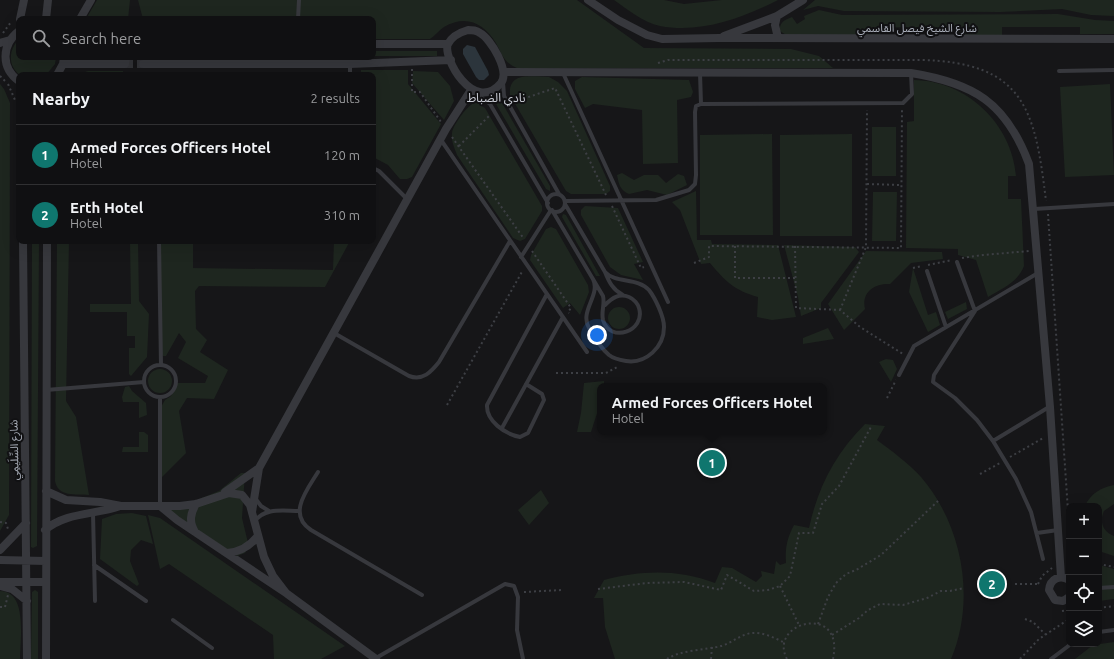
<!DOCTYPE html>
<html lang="en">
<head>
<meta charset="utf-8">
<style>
  :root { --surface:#101012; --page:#19191b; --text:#f1f3f6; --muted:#9c9d9f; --line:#303032; --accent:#0f766e }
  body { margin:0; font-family:Ubuntu,"Noto Sans Arabic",sans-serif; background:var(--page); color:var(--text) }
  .controls { position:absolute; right:12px; bottom:12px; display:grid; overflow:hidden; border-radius:8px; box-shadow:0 4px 16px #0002 }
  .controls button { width:36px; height:36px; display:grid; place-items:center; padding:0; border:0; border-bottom:1px solid var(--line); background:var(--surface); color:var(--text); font:20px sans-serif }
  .you { position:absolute; left:597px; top:335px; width:14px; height:14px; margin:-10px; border:3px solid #fff; border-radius:50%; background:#1a73e8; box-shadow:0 0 0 6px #1a73e833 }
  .badge { display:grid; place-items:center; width:26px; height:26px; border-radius:50%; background:var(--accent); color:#fff; font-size:13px; font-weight:700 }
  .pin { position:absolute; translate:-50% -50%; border:2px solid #fff; box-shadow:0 1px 4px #0006 }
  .popup { position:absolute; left:597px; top:383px; width:230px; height:52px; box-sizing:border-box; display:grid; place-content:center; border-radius:8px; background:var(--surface); filter:drop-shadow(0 1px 3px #0005); font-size:13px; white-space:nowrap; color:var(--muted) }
  .popup b { font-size:15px; color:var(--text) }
  .popup::after { content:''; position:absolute; left:50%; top:100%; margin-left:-8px; border:8px solid transparent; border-top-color:var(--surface) }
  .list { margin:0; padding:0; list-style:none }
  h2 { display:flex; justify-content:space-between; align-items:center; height:52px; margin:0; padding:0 16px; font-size:17px }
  h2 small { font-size:13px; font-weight:400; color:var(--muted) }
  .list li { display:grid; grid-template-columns:26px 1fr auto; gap:12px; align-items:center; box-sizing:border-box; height:60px; padding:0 16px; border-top:1px solid var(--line) }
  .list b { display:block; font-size:15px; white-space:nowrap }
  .list p { margin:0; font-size:13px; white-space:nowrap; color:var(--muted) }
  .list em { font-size:13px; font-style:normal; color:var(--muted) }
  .icon { flex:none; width:22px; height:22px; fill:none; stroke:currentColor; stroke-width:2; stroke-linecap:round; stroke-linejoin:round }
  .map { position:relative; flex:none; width:1114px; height:659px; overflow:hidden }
  .search { position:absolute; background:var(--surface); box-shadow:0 4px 16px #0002; left:16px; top:16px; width:360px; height:44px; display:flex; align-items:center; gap:10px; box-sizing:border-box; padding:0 14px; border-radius:8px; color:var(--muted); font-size:15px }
  .panel { position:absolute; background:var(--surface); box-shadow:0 4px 16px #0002; left:16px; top:72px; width:360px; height:172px; border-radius:8px }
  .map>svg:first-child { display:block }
</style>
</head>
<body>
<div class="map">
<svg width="1114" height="659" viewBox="0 0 1114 659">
  <rect width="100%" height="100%" fill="#161618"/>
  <!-- green -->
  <path fill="#1e261f" d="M 97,0 L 130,0 L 128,19 L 86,19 Z
    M 138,0 L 577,0 L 644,48 L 791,49 L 819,56 L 833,68 L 517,68 C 504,63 502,54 496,43 C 484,23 466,14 444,27 C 439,30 435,36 430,39 L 373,39 L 373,19 L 143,19 Z
    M 614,0 L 664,0 L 684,4 L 722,0 L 778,0 C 743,18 700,34 660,26 C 643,22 628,10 614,0 Z
    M 815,0 L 1114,0 L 1114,16 L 1091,15 L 1062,9 L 1000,12 L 844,11 L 818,6 L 803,10 Z
    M 819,10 L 842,15 L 1058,14 L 1095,20 L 1114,21 L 1114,34 L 1080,34 L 1080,27 L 1002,27 L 1002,35 L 958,35 L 958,28 L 880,27 L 880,36 L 786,35 L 780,31 C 779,22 785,20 792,17 L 797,24 L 805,19 L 804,16 Z
    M 19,39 L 19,57 L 56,57 L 55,64 L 46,75 L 20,75 C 7,66 9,49 19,39 Z
    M 373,51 L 437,51 L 437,56 L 373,56 Z
    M 361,70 L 408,70 L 408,84 L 441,124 L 412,177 L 407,179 L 400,179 L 388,165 L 373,157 L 373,75 L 361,75 Z
    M 88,71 L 123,71 L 123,75 L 76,75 Z
    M 413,71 L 438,72 L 450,86 L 454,101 L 444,120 L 412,83 Z
    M 188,73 L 311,75 L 188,75 Z
    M 549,77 L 558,82 L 567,91 L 610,186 L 610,191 L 606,194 L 571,194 L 566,191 L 510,95 C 508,71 532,77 549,77 Z
    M 582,77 L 689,80 L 693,92 L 691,97 L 677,100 L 678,163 L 643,164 L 642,110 L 593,104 L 585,108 L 575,89 L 575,81 Z
    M 914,80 C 967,81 1012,124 1016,176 L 1008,176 L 1008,199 L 1021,199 L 1024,266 C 1018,282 1003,288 988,297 L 976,260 L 958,255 L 958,249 L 906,248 L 907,122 L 914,121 Z
    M 0,84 L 4,89 L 10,103 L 9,515 L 0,531 Z
    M 1110,84 L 1114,175 L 1065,177 L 1060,87 Z
    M 497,100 L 501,101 L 550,186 L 550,191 L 546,189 L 496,104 Z
    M 476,102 L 485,108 L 542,206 L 542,211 L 525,239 L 520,241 L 513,238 L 457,155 C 454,147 451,141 452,133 C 453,125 468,104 476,102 Z
    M 872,127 L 896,127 L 896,176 L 872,176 Z
    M 772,134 L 773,235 L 700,235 L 700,135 Z
    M 852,134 L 852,236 L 780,236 L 780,135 Z
    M 622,173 L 634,180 L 644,175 L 658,175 L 666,183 L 678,174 L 684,176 L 687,185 L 667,195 L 647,190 L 629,194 C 620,190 619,185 617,175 Z
    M 696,191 L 697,240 L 711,240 L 712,244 L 778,245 L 796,317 L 772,320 L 757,317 L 758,297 C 734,290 726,282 710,263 L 701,264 L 680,210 L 672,202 Z
    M 873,192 L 897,192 L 896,241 L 872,241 Z
    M 585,206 L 618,208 L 643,262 L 634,264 L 643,280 L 621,275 L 610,267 L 581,215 L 581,210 Z
    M 563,214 L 566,215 L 600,276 L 596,276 L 562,217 Z
    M 551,227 L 556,229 L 588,285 L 589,292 L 580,315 L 570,303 L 563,308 L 530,260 L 531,255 L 546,229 Z
    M 32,241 L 39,241 L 37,546 L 33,548 L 31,547 Z
    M 57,241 L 69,241 L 66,401 L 76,417 L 89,495 C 75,494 58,497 55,481 Z
    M 130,241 L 138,241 L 139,301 L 149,314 L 147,357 L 131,376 L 129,374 L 129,348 L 135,348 L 135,336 L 127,336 L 127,312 L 90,312 L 90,304 L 131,304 Z
    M 160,241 L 193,241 L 193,268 L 333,270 L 334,241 L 350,241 L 325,287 L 199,286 L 195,291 L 196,329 L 207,340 L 200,352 L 228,370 L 214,399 L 187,398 L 179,411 L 186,453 L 162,477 L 161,407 L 165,400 L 171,396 L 177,383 L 205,383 L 208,376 L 178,358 L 186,342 L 179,333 L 166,356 L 163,356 L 160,351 Z
    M 784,245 L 855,247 L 859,252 L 821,303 L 821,308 L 801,316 L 798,297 Z
    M 866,251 L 942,252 L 943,259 L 911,263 L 890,284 C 875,283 861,292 865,309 L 844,330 L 828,304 Z
    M 913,268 L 928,315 L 936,312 L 940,325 L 928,332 L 909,292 Z
    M 966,302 L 967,309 L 948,319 L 945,312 Z
    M608 318a11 11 0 1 1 22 0a11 11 0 1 1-22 0Z
    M 828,328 L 834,339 L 803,344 L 803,338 Z
    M 886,359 L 893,360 L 897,369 L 891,382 L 879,362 Z
    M148 381a12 12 0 1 1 24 0a12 12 0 1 1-24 0Z
    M 604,381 L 604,386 L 600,386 L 600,404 L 591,432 L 577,432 L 581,413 L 584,383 Z
    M 129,386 L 132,391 L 146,403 L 147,415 L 139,418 L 139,402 L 123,402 L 122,397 L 125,387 Z
    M 865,424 L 885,426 L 877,440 C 892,451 908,463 921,477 C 963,526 976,600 951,659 L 615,659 L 605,627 L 603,598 L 594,598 L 604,580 C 642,570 678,569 715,583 L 722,567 L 732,568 L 756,582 L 762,576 L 761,571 L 774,574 L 776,561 L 780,565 L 786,563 C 785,548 787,538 794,525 L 809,528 C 818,487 835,454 865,424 Z
    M 139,432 L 144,432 L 148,435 L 148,452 L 122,452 L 123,447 L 139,447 Z
    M 241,473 L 245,473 L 242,518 L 249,547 L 245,553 L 237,556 L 169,511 L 172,505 L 194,501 L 219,491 Z
    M 1114,485 L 1114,504 L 1104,511 C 1099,522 1103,532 1114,536 L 1114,556 L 1099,551 L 1099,506 L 1085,506 C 1090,494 1102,487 1114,485 Z
    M 541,490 L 549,503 L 529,525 L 518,510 Z
    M 132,513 L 146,516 L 153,544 L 141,540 L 131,550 L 130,561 L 139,584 L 137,586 L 100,559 L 102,519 L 116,514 Z
    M 148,515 L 160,518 L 345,646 L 321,659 L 274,659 L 273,635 L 169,564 L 160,569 Z
    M 1099,565 L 1114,569 L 1114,599 L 1099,601 Z
    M 35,590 L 38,592 L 38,659 L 31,659 L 32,592 Z
    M 0,591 C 28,591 20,640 20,659 L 0,659 Z
    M 1114,642 L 1114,659 L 1075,659 L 1093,645 Z"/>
  <!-- water -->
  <path fill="#2c353c" d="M 467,45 L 475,47 L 488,71 L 489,75 L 484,80 L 479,80 L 476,77 L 463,54 L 463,49 Z"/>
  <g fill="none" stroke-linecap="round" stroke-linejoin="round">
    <!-- minor-tunnel -->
    <path stroke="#333438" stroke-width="8" stroke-dasharray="8 4" stroke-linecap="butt" d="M 125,64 L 143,64"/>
    <!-- path -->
    <path stroke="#3d3f44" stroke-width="2" stroke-dasharray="2 3" stroke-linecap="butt" d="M 3,33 L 11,22
      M 658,63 L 668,60 L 920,60 C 1025,62 1035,110 1046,201
      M 412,69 L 412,92 L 420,92 L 441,122
      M 0,76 L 5,81
      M 8,84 L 15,100
      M 514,102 L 555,88 L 606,195
      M 452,137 L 524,239
      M 459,146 L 489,116
      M 867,184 L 901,185
      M 612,206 L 641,268 L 644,267
      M 1048,214 L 1069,526
      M 735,246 L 735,278 L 795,278
      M 795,246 L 796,308 L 840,310 L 860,327 L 903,354
      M 532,251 L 571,308 L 568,312 L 569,313
      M 962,258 L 983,255 L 1029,251
      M 694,263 L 709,257 L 709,246 L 901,248 L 902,109
      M 928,265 L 952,260
      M 913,268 L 922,266
      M 840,310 L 866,247 L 867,110
      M 556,373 L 606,373 L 619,366
      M 887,398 L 896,380
      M 447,405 L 523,270
      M 1010,457 L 1043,438
      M 980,474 L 1000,463
      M 0,522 L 6,523 L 8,529
      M 1099,564 L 1114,567
      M 1015,584 L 1039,584
      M 1038,584 L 1042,576 L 1052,568
      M 780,586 L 799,625
      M 598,589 L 647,583 L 684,582 L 721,590 L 727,575 L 754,591 L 768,590 L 780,586 L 790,576 L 799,533 L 813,533 L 822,504 L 839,486 L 872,425
      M 524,592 L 562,590
      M 0,607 L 5,607 L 8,595
      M 1099,608 L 1114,606
      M 1062,611 L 1069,610
      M 1025,619 L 1033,622 L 1045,634
      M 818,624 L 828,597 L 836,583 L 846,574 L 856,570 L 881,555 L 938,501
      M 832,635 L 859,618 L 868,610 L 880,604 L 903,605 L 927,598 L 941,591 L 950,591 L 964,588
      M 667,659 C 680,650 706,650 721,646 C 732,643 741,634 752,633 C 763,632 775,638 785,643
      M 711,659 L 712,647
      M 787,659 C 767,622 845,602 833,659
      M 1020,659 L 1039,639 L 1069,619"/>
    <!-- service -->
    <path stroke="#37383d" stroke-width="4" d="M 298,19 L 299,0
      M 1059,71 L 1114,70
      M 563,73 L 668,302
      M 700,73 L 701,104 L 903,103 L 912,94 L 911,73
      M 350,75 L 350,64
      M 503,82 L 504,96 L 559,194
      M 477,94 L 490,104 L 548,203
      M 441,140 L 587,352
      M 373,168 L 379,171 L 407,199
      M547 203a9 9 0 1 1 18 0a9 9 0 1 1-18 0Z
      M 565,201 L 656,200 L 689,190 L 695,184 L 696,175 L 695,112 L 696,106 L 701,104
      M 565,204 L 605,272 C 609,282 613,290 623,295
      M 1034,209 L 1114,204
      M 552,210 L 603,296 C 605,304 601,312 603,320 C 610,344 646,331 639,308 C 638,304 634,299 629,297 C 619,293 612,298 605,305
      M 159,241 L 161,365
      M 521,257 L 551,210
      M 957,262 L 975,311 L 934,375 L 933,382 L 955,398 L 977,420 L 993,441 L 1016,479 L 1031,512 L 1043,559
      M 927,271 L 946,327
      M 593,279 C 601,295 579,311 589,328 C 594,337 602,349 609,355 C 614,359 620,360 626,361 C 646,364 664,347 664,327 C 664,316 655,298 649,290 C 637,277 616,284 605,272
      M 334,333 L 409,376 C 423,381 431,372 439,362 L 510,241
      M144 381a16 16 0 1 1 32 0a16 16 0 1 1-32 0Z
      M 899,375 L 914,346 L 1038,273
      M 526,384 L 542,394 L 544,400 L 528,433 L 520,437 C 505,434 486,421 487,405 L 547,294
      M 46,390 L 144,382
      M 160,397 L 160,506
      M 502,428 L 563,317
      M 993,441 L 1049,407
      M 318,472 C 307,490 287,514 311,530 L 422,595
      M 255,498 L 261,506 L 269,511
      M 93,513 L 95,601
      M 254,522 C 265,507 283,511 299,511
      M 1037,533 L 1058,530
      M 94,565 L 146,601
      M 1099,588 L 1114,587
      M 173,620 L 212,648
      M 1099,632 L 1114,630
      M 376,658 L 505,584 L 514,586 L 518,597 L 517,630 L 523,659
      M 1051,659 L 1071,644"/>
    <!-- minor -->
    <path stroke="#37383d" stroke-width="8" d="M 588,0 L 618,20 L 647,35 L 662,39 L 719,38 L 1114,39
      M 777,16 L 775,25 L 778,38
      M 20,19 L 24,0
      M 46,19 L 48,0
      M 80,19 L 91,0
      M 468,30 C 473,30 476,30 480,33 C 491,39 510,71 501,83 C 474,115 442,57 448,44 C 452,36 461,32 468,30 Z
      M 19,31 C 1,45 1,68 19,81
      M 724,36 L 777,16 L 803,0
      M 0,43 L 10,40
      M 373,44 L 448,44
      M 63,64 L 125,64 L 126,57
      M 143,64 L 350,64 L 451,60
      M 504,72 L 911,73 C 973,83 1006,102 1029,164 L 1050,407 L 1061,577
      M 57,75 L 63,64 L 64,57
      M 23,241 L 27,659
      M 46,491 L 66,500 L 100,502 L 121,506 L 180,506 L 196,504 L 229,493 L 242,495 L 250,505 L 264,557 L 273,576 L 286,593
      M 225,492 L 259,468
      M 160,506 L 177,520 L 286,593 L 376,659
      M 252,512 L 259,468 L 446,129 L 471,90
      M 45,530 C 66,512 95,515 120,506
      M 195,532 C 189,522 190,514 196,504
      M 0,550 L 26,523
      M 227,553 C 240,552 249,547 257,537
      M 0,560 L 46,561
      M 1069,580 C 1060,574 1050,579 1049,590 L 1055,600 L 1063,601 L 1069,597
      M 0,582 L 45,582
      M 0,586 L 12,589 L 27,601
      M 46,659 L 47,241"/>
  </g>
  <g text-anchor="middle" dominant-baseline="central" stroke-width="4" stroke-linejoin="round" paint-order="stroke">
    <!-- street labels -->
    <g font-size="11" fill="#a8adb8" stroke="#111113">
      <text x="917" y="28">شارع الشيخ فيصل القاسمي</text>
      <text transform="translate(14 450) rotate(-91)">شارع السِّلَيمِي</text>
    </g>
    <!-- neighbourhood labels -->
    <g font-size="12" fill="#c9ccd4" stroke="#111113">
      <text x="496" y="97">نادي الضباط</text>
    </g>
  </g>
</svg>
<div class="controls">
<button>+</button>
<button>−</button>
<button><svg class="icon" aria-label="locate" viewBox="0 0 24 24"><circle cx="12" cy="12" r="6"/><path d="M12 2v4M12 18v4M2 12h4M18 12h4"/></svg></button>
<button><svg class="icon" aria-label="layers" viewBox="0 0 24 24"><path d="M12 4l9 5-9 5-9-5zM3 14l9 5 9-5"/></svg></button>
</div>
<div class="you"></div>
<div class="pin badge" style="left:712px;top:463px">1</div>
<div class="popup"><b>Armed Forces Officers Hotel</b>Hotel</div>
<div class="pin badge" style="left:992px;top:584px">2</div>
<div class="search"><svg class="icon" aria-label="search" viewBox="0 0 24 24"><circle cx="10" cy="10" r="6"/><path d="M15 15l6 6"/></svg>Search here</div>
<section class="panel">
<h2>Nearby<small>2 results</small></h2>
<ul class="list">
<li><span class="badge">1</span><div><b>Armed Forces Officers Hotel</b><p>Hotel</p></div><em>120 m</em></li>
<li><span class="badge">2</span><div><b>Erth Hotel</b><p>Hotel</p></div><em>310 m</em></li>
</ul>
</section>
</div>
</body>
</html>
